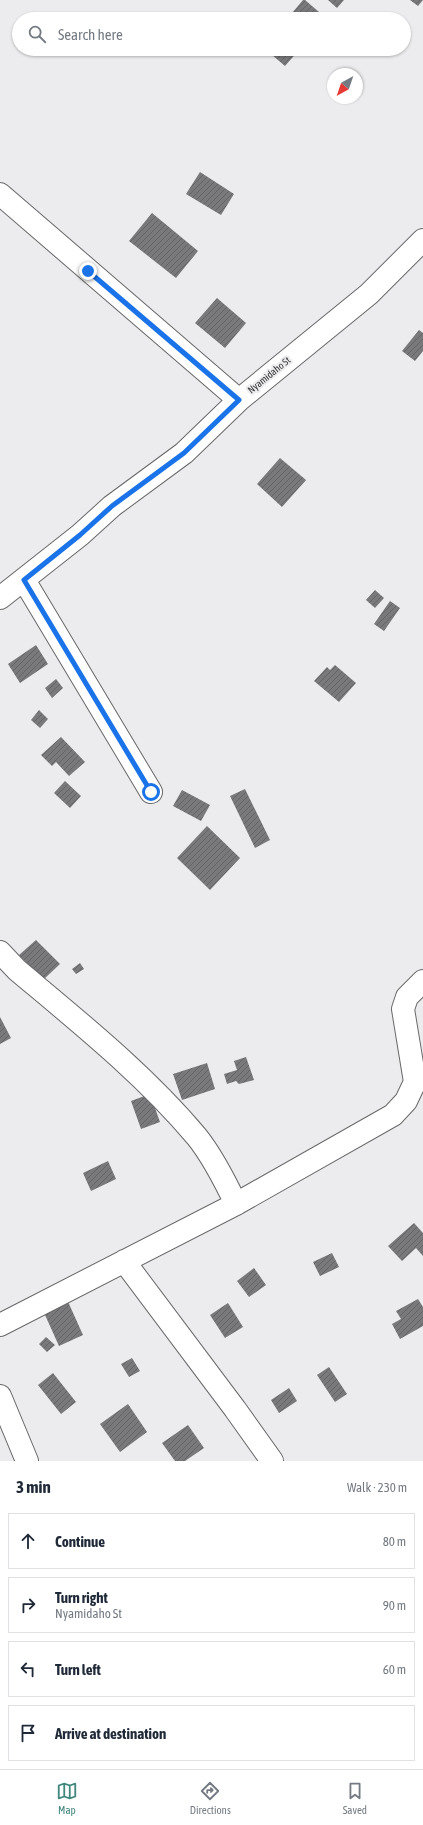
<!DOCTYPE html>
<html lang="en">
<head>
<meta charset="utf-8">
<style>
  :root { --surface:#fff; --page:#f6f6f7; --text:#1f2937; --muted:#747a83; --line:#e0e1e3; --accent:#42877e }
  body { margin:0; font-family:"Asap Condensed",sans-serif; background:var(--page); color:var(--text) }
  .compass { position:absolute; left:327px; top:68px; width:36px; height:36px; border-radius:50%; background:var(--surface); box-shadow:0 1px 3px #0004; rotate:220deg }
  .stop { position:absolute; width:12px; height:12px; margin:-9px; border:3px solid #1a73e8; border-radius:50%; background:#fff }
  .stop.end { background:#1a73e8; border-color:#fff; box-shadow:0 1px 4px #0008 }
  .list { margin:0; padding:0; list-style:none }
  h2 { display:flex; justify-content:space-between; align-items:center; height:52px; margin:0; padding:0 16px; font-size:17px }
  h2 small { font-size:13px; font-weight:400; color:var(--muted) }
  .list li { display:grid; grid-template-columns:26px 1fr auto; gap:12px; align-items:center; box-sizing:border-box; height:56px; margin:0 8px 8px; padding:0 8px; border:1px solid var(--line); border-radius:0px }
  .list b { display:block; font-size:15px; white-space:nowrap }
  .list p { margin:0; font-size:13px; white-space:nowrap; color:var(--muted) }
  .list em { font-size:13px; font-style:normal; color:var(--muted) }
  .icon { flex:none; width:22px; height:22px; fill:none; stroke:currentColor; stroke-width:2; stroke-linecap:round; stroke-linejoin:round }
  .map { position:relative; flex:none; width:423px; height:1461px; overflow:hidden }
  .search { position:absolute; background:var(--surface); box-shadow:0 1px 3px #0004; left:12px; right:12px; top:12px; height:44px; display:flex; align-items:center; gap:10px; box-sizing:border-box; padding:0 14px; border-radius:22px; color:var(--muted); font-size:15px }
  .sheet { height:308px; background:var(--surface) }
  nav { display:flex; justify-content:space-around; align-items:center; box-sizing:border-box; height:56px; border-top:1px solid var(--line); background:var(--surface); font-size:11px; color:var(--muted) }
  nav a { display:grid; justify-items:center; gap:2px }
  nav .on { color:var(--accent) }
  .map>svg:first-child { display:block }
</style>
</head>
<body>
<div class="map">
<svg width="423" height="1461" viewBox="0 0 423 1461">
  <defs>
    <pattern id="building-hatch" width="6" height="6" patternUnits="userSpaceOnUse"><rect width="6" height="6" fill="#79787a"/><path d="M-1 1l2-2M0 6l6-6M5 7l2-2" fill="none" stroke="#646365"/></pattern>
  </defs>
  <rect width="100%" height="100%" fill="#ececee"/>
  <!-- building -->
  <path fill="url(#building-hatch)" d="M 303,0 L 305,0 L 326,18 L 325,19 L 287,19 Z
    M 328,0 L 344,0 L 337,8 Z
    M 410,0 L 423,0 L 418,6 Z
    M 265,49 L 300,49 L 285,66 Z
    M 200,172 L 234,194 L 221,215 L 186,194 Z
    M 152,213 L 198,251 L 176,278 L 129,241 Z
    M 217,298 L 246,323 L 225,348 L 195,323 Z
    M 419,330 L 423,333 L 423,351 L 415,361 L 402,351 Z
    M 280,458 L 306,480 L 282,507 L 257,484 Z
    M 375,590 L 384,598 L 375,608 L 366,600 Z
    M 390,601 L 400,608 L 384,631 L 374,624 Z
    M 36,645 L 48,664 L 20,683 L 8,664 Z
    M 335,665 L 356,683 L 339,702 L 314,681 L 327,667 L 330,670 Z
    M 56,679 L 63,688 L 52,698 L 45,688 Z
    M 39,710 L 48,719 L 40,728 L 31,720 Z
    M 61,737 L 85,762 L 69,776 L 56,762 L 52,766 L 41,755 Z
    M 65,781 L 81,796 L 70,808 L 54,793 Z
    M 245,789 L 270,840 L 255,848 L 230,796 Z
    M 182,790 L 210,805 L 201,821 L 173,806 Z
    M 207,826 L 240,858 L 210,890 L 177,858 Z
    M 36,940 L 60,964 L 43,980 L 19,955 Z
    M 80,963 L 84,969 L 76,974 L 72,969 Z
    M 0,1017 L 11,1038 L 0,1044 Z
    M 246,1057 L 254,1080 L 239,1084 L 236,1081 L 227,1084 L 224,1074 L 237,1070 L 234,1061 Z
    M 207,1063 L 215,1089 L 182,1100 L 173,1074 Z
    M 150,1094 L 160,1122 L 141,1129 L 131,1101 Z
    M 108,1161 L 116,1179 L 91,1191 L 83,1173 Z
    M 414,1223 L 423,1233 L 423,1256 L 416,1248 L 402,1261 L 388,1246 Z
    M 332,1253 L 339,1267 L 320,1276 L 313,1262 Z
    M 254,1268 L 266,1285 L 249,1297 L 237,1281 Z
    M 65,1295 L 83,1335 L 59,1346 L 41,1306 Z
    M 418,1299 L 423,1307 L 423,1326 L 400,1339 L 392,1324 L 401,1319 L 396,1311 Z
    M 228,1303 L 243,1327 L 225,1338 L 210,1315 Z
    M 46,1337 L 55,1345 L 47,1352 L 39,1344 Z
    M 132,1358 L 140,1371 L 129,1377 L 121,1364 Z
    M 329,1367 L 347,1394 L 335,1402 L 317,1375 Z
    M 53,1373 L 76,1402 L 61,1414 L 38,1385 Z
    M 289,1388 L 297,1401 L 279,1413 L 271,1400 Z
    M 128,1404 L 147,1432 L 120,1452 L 100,1424 Z
    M 188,1425 L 204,1448 L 185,1461 L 175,1461 L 162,1443 Z"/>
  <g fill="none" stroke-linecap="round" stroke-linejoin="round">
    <defs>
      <path id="minor" d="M 0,194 L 239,400
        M 24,580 L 151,792
        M 0,598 L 80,535 L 112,506 L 184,453 L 239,400 L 369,294 L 423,240
        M 0,952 L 17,970 C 79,1022 144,1074 197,1137 C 213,1157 225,1181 236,1204
        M 124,1261 L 235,1409 L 272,1461
        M 0,1325 L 236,1204 L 393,1115 L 406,1101 L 415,1082 L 403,1009 L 407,997 L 423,981
        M 0,1396 L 27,1461"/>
    </defs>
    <!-- minor casing -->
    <use href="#minor" stroke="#686869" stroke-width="24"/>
    <!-- minor -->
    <use href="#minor" stroke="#fff" stroke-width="22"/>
  </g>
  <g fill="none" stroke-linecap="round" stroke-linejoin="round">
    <!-- route -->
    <path stroke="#1a73e8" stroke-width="5" d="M 88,271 L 239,400 L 184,453 L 112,506 L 80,535 L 24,580 L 151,792"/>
  </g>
  <g text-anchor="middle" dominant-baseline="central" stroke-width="4" stroke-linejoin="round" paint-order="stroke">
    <!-- street labels -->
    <g font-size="10" fill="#363637" stroke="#ececee">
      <text transform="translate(269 375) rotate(-39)">Nyamidaho St</text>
    </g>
  </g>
</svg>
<svg class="compass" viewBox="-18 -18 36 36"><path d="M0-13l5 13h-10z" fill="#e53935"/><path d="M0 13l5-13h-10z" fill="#747a83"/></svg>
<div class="stop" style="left:151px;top:792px"></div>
<div class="stop end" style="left:88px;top:271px"></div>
<div class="search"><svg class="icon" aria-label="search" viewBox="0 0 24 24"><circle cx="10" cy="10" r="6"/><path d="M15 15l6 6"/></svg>Search here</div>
</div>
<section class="sheet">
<h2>3 min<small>Walk · 230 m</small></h2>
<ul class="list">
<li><svg class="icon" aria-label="ahead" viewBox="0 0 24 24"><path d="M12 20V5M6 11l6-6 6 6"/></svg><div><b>Continue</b></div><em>80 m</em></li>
<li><svg class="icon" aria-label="right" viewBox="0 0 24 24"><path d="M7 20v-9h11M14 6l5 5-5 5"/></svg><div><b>Turn right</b><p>Nyamidaho St</p></div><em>90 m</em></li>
<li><svg class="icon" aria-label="left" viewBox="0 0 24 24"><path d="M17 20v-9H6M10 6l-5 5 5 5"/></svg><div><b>Turn left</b></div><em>60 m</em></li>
<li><svg class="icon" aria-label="arrive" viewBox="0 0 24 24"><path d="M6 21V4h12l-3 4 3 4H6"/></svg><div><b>Arrive at destination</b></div></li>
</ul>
</section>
<nav>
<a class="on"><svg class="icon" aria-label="map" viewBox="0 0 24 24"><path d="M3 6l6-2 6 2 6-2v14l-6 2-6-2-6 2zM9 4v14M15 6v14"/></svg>Map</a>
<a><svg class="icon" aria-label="directions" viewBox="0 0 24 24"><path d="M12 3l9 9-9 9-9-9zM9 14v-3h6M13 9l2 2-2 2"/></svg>Directions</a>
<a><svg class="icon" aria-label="saved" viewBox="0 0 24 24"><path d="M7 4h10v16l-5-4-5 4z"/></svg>Saved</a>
</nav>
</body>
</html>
